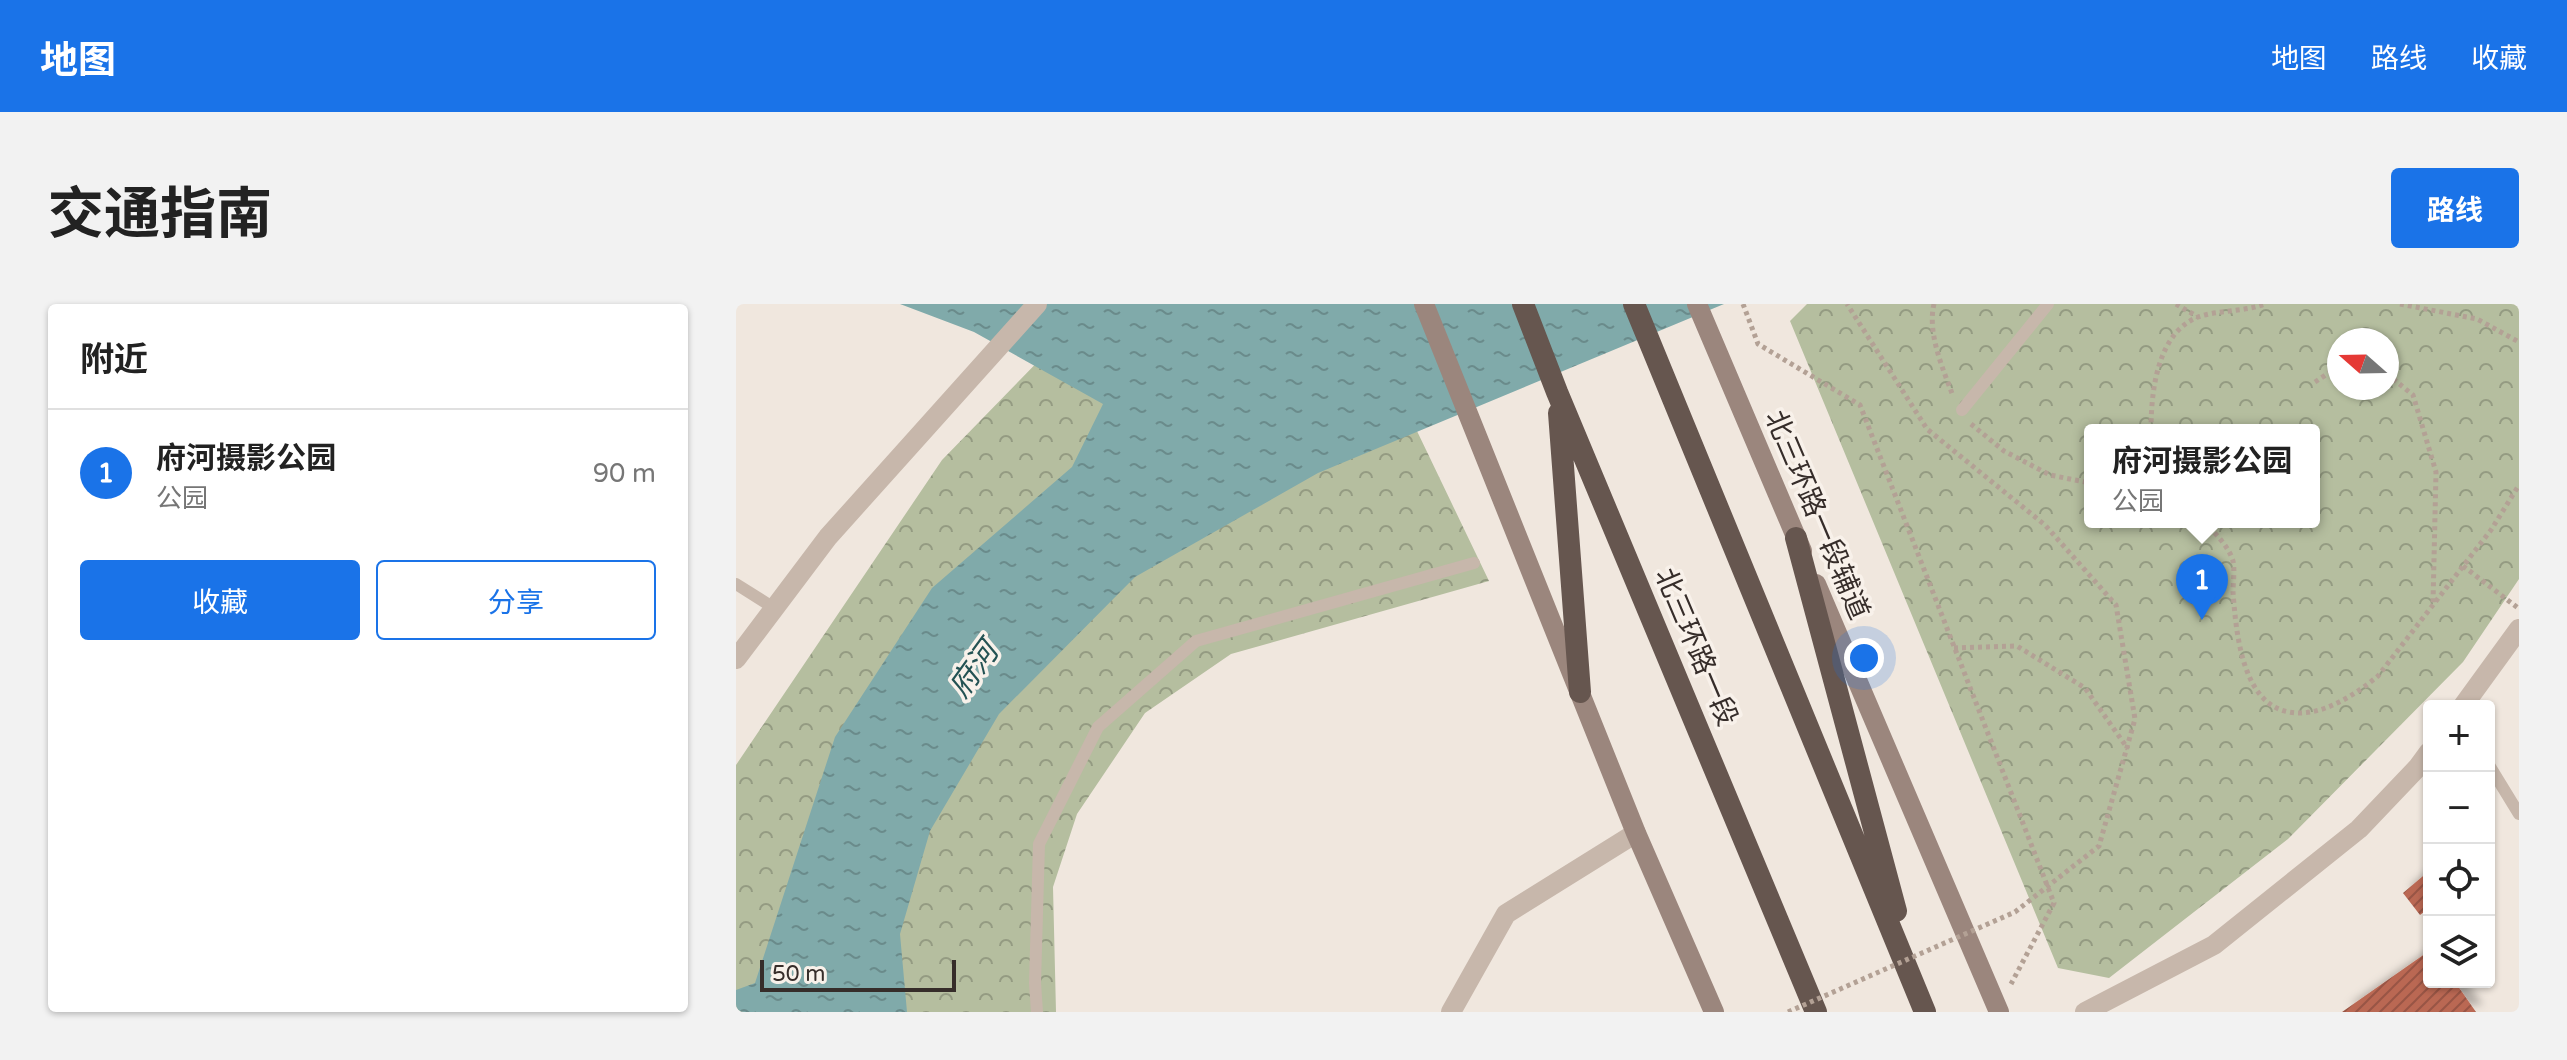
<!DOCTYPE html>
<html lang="zh">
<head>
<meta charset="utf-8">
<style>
  :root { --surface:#fff; --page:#f2f2f2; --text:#222; --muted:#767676; --line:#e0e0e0; --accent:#1a73e8 }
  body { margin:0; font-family:"Varela Round","Noto Sans SC",sans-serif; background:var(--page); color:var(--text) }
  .controls { position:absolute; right:24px; bottom:24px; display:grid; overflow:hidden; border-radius:8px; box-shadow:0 2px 6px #0004 }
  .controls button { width:72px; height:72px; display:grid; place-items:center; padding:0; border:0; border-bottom:2px solid var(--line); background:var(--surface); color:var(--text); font:40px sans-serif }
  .compass { position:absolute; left:1591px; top:24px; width:72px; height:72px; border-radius:50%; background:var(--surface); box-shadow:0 2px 6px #0004; rotate:290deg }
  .scale { position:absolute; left:24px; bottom:20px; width:196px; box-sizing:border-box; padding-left:8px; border:4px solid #362d2a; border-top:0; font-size:22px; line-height:28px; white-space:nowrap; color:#362d2a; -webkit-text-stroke:6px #f8f1ea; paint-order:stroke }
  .you { position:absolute; left:1128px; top:354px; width:28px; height:28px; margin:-20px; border:6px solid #fff; border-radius:50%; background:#1a73e8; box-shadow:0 0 0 12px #1a73e833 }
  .badge { display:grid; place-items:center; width:52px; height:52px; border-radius:50%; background:var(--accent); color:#fff; font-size:26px; font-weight:700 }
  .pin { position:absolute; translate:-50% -66px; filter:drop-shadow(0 2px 4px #0008) }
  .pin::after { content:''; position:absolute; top:42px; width:28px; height:24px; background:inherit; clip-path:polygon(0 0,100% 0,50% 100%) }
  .popup { position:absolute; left:1348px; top:120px; width:236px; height:104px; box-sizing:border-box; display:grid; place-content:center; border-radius:8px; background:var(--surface); filter:drop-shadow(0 2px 6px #0005); font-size:26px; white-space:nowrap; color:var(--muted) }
  .popup b { font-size:30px; color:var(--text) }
  .popup::after { content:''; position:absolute; left:50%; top:100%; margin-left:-16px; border:16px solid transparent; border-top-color:var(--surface) }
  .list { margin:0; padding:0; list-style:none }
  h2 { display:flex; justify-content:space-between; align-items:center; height:104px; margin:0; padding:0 32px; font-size:34px }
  h2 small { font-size:26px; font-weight:400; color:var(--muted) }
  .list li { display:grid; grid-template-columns:52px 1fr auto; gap:24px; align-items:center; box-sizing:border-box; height:128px; padding:0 32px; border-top:2px solid var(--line) }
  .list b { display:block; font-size:30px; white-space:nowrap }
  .list p { margin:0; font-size:26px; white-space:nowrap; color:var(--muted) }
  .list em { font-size:26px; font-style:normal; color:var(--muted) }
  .actions { display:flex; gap:16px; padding:24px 32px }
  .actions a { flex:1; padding:18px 0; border:2px solid var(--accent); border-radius:8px; text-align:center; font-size:28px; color:var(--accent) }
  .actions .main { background:var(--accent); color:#fff }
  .icon { flex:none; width:44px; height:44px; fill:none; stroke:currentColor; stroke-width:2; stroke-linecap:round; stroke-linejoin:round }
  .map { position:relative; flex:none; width:1783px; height:708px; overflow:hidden; border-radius:8px }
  header { display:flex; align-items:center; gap:48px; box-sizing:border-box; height:112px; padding:0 40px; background:var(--accent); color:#fff }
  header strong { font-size:38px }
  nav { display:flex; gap:44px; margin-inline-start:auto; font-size:28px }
  .intro { display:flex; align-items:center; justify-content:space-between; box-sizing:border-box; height:192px; padding:0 48px }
  h1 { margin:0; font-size:56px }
  .button { padding:20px 36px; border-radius:8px; background:var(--accent); color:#fff; font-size:28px; font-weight:700 }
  main { display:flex; gap:48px; padding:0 48px }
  aside { flex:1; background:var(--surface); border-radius:8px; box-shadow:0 2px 6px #0004 }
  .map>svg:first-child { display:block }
</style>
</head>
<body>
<header>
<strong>地图</strong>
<nav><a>地图</a><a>路线</a><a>收藏</a></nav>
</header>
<div class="intro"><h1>交通指南</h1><a class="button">路线</a></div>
<main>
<aside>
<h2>附近<small></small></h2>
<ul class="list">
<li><span class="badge">1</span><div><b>府河摄影公园</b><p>公园</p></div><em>90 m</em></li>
</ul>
<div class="actions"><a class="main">收藏</a><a>分享</a></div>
</aside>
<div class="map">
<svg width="1783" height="708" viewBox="0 0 1783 708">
  <defs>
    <pattern id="park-crowns" width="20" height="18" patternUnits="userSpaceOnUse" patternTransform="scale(2)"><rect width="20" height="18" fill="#b5be9f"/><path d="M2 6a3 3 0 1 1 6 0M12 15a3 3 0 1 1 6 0" fill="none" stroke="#949b82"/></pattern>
    <pattern id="water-ripples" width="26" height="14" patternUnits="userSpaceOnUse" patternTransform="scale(2)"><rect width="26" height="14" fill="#80aaaa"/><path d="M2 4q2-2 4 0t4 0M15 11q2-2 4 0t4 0" fill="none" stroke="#6a8b8b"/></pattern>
    <pattern id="building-hatch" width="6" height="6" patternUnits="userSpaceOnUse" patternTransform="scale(2)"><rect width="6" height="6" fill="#ba6752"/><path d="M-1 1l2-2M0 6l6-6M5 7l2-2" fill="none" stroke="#985544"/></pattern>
    <filter id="shadow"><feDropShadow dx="7" dy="-7" stdDeviation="4" flood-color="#0004"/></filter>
  </defs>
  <rect width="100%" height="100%" fill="#f0e7de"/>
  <!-- park -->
  <path fill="url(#park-crowns)" fill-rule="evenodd" d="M 358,0 L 620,0 L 753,277 L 495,350 L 409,409 L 341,510 L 317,583 L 320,708 L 0,708 L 0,461 L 206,156 Z
    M 1071,0 L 1783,0 L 1783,275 L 1727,358 L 1552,535 L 1373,674 L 1322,664 L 1054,17 ZM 1603,36 L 1651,36 L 1651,84 L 1603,84 ZM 1354,126 L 1578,126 L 1578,218 L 1354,218 Z"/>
  <!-- water -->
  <path fill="url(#water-ripples)" d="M 164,0 L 988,0 L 582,169 L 399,273 L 263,410 L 194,527 L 164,630 L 171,708 L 0,708 L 0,686 L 19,679 L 99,433 L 196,284 L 336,163 L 367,100 L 238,28 Z"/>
  <!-- building -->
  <path fill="url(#building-hatch)" filter="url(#shadow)" d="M 1693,567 L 1693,604 L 1684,611 L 1667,589 Z
    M 1693,647 L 1693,678 L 1719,678 L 1740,708 L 1606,708 Z"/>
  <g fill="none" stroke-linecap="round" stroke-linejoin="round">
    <!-- path -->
    <path stroke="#b3a195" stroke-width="5" stroke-dasharray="4 4" stroke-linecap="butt" d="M 1007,0 L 1022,40 L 1124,101 L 1318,599 L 1275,680
      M 1198,0 C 1191,29 1207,65 1217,92
      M 1440,0 L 1462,13
      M 1664,0 L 1741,15 L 1783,38
      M 1651,70 L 1677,91 L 1700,168 L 1697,299
      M 1579,78 L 1603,62
      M 1235,120 L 1268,147 L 1314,171 L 1354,179
      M 1415,126 C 1415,88 1421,29 1462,13 C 1482,6 1507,8 1529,0
      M 1467,218 C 1478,227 1493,243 1497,257 C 1499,266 1497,279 1497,288 C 1500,328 1506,400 1553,408 C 1584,414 1619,391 1642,372 L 1755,226 L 1783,181
      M 1727,262 L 1782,304
      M 1218,344 L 1281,342 L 1349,384 L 1392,445"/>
    <!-- service -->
    <path stroke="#c7b7ab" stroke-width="12" d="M 1226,106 L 1312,0
      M 0,280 L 38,304
      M 1753,461 L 1783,510
      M 301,708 L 299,679 L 303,540 L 362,423 L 460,337 L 738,259"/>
    <!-- minor -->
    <path stroke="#c7b7ab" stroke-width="20" d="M 0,355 L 92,233 L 301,0
      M 1727,402 L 1783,325
      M 715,708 L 770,610 L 900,529
      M 1349,708 L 1478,641 L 1623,525 L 1682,463 L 1693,448"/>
    <!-- secondary -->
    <path stroke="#9b867d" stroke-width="20" d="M 688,0 L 900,529 L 978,708
      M 961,0 L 1066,247
      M 1080,280 L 1263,708"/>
    <!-- trunk -->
    <path stroke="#66564f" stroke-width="22" d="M 787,0 L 821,88 L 1080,708
      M 898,0 L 1189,708
      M 823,109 L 844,388
      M 1060,234 L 1160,607"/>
    <!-- path-bridge -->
    <path stroke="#b3a195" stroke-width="5" stroke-dasharray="4 4" stroke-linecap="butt" d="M 1052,708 L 1279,608 L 1363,542 L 1399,415 L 1380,301 L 1309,221 L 1191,125 L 1111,0"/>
  </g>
  <g text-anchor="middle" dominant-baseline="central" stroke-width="7" stroke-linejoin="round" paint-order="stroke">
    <!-- street labels -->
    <g font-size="28" fill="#362d2a" stroke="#f8f1ea">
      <text transform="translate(1081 211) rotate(67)">北三环路一段辅道</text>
      <text transform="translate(960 343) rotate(67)">北三环路一段</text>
    </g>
    <!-- water labels -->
    <g font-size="30" font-style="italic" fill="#235253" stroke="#f8f1ea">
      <text transform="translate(238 366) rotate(-54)">府河</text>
    </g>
  </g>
</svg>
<div class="controls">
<button>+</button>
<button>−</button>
<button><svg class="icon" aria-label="locate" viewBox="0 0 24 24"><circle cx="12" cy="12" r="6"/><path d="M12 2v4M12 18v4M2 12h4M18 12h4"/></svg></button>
<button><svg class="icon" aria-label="layers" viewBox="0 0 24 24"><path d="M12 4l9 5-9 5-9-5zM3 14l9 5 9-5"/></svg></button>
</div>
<svg class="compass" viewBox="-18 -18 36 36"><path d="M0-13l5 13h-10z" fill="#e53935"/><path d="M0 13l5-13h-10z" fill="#767676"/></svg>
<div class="scale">50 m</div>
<div class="you"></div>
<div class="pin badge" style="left:1466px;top:316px">1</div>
<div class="popup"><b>府河摄影公园</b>公园</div>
</div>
</main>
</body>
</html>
